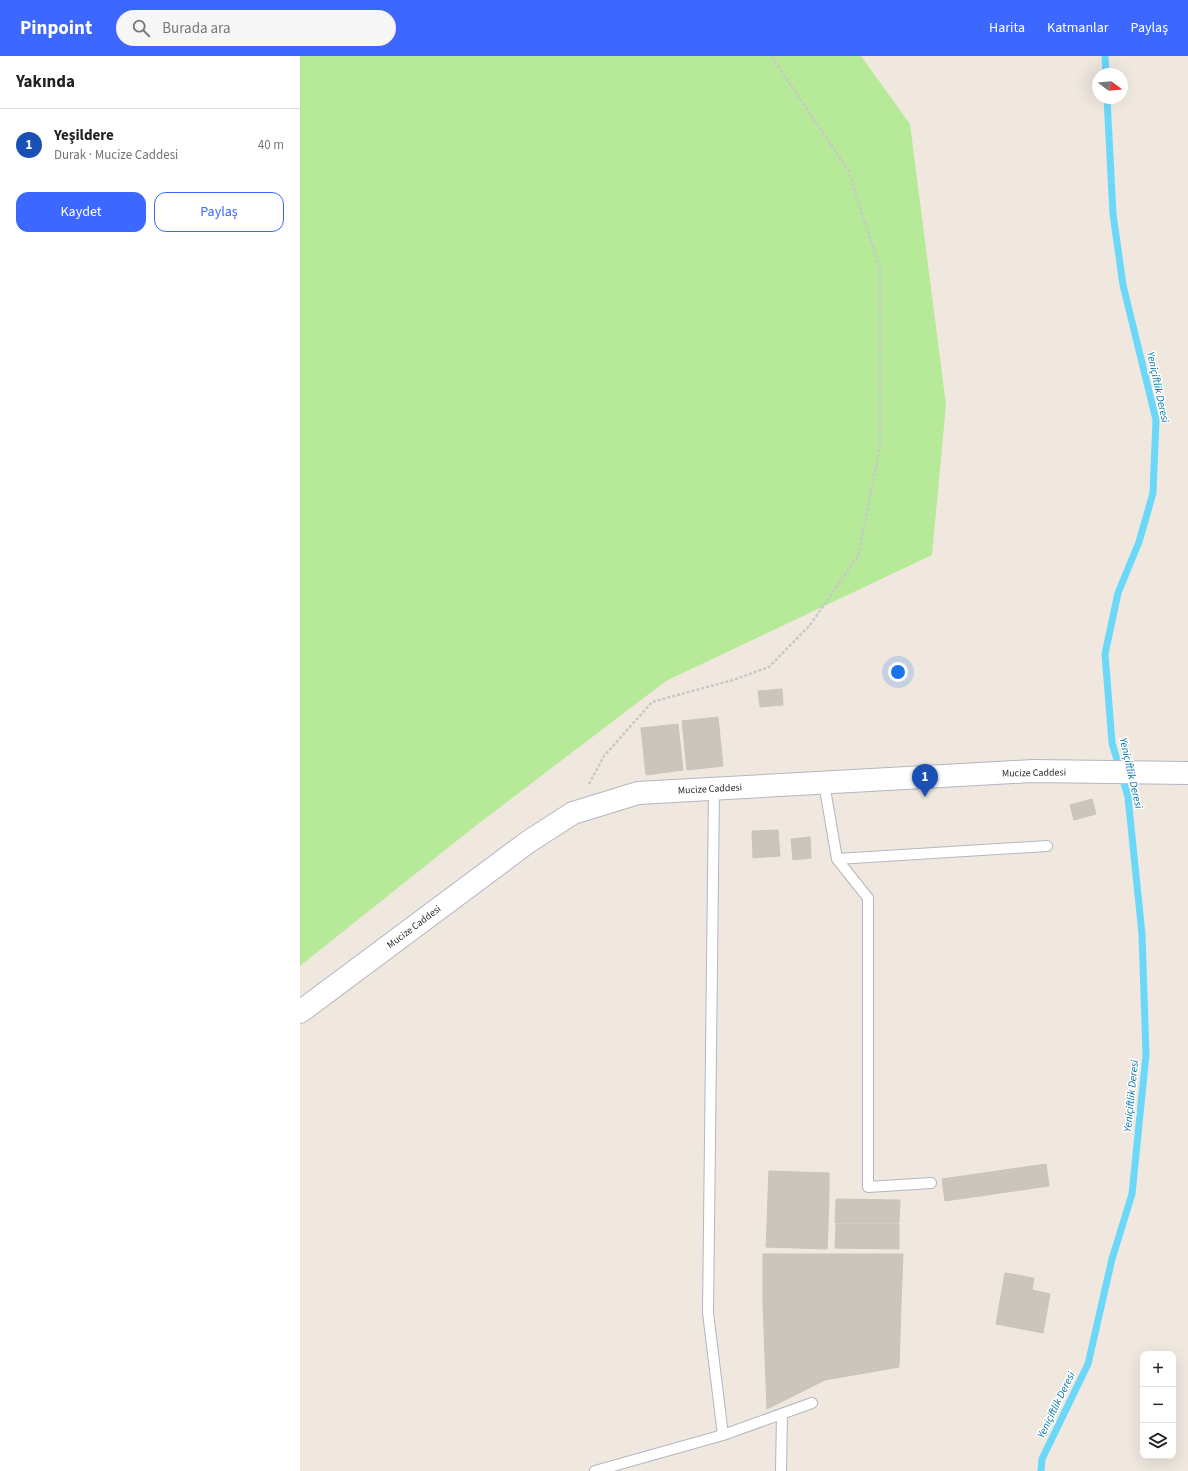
<!DOCTYPE html>
<html lang="tr">
<head>
<meta charset="utf-8">
<style>
  :root { --surface:#fff; --page:#f6f6f6; --text:#222; --muted:#767676; --line:#e0e0e0; --accent:#3d68ff }
  body { margin:0; font-family:"Source Sans 3",sans-serif; background:var(--page); color:var(--text) }
  .controls { position:absolute; right:12px; bottom:12px; display:grid; overflow:hidden; border-radius:8px; box-shadow:0 4px 16px #0002 }
  .controls button { width:36px; height:36px; display:grid; place-items:center; padding:0; border:0; border-bottom:1px solid var(--line); background:var(--surface); color:var(--text); font:20px sans-serif }
  .compass { position:absolute; left:792px; top:12px; width:36px; height:36px; border-radius:50%; background:var(--surface); box-shadow:0 4px 16px #0002; rotate:106deg }
  .you { position:absolute; left:598px; top:616px; width:14px; height:14px; margin:-10px; border:3px solid #fff; border-radius:50%; background:#1a73e8; box-shadow:0 0 0 6px #1a73e833 }
  .badge { display:grid; place-items:center; width:26px; height:26px; border-radius:50%; background:var(--accent); color:#fff; font-size:13px; font-weight:700 }
  .pin { position:absolute; translate:-50% -33px; filter:drop-shadow(0 1px 2px #0008) }
  .pin::after { content:''; position:absolute; top:21px; width:14px; height:12px; background:inherit; clip-path:polygon(0 0,100% 0,50% 100%) }
  .list { margin:0; padding:0; list-style:none }
  h2 { display:flex; justify-content:space-between; align-items:center; height:52px; margin:0; padding:0 16px; font-size:17px }
  h2 small { font-size:13px; font-weight:400; color:var(--muted) }
  .list li { display:grid; grid-template-columns:26px 1fr auto; gap:12px; align-items:center; box-sizing:border-box; height:72px; padding:0 16px; border-top:1px solid var(--line) }
  .list b { display:block; font-size:15px; white-space:nowrap }
  .list p { margin:0; font-size:13px; white-space:nowrap; color:var(--muted) }
  .list em { font-size:13px; font-style:normal; color:var(--muted) }
  .actions { display:flex; gap:8px; padding:12px 16px }
  .actions a { flex:1; padding:9px 0; border:1px solid var(--accent); border-radius:12px; text-align:center; font-size:14px; color:var(--accent) }
  .actions .main { background:var(--accent); color:#fff }
  .icon { flex:none; width:22px; height:22px; fill:none; stroke:currentColor; stroke-width:2; stroke-linecap:round; stroke-linejoin:round }
  .map { position:relative; flex:none; width:888px; height:1415px; overflow:hidden }
  header { display:flex; align-items:center; gap:24px; box-sizing:border-box; height:56px; padding:0 20px; background:var(--accent); color:#fff }
  header strong { font-size:19px }
  nav { display:flex; gap:22px; margin-inline-start:auto; font-size:14px }
  .search { width:280px; height:36px; background:var(--page); display:flex; align-items:center; gap:10px; box-sizing:border-box; padding:0 14px; border-radius:22px; color:var(--muted); font-size:15px }
  main { display:flex }
  aside { flex:1; background:var(--surface) }
  .map>svg:first-child { display:block }
</style>
</head>
<body>
<header>
<strong>Pinpoint</strong>
<div class="search"><svg class="icon" aria-label="search" viewBox="0 0 24 24"><circle cx="10" cy="10" r="6"/><path d="M15 15l6 6"/></svg>Burada ara</div>
<nav><a>Harita</a><a>Katmanlar</a><a>Paylaş</a></nav>
</header>
<main>
<aside>
<h2>Yakında<small></small></h2>
<ul class="list">
<li><span class="badge" style="background:#1a4fb4">1</span><div><b>Yeşildere</b><p>Durak · Mucize Caddesi</p></div><em>40 m</em></li>
</ul>
<div class="actions"><a class="main">Kaydet</a><a>Paylaş</a></div>
</aside>
<div class="map">
<svg width="888" height="1415" viewBox="0 0 888 1415">
  <rect width="100%" height="100%" fill="#f0e8df"/>
  <!-- green -->
  <path fill="#b7ea98" d="M 0,0 L 561,0 L 610,68 L 646,349 L 632,499 L 366,625 L 174,771 L 0,910 Z"/>
  <g fill="none" stroke-linecap="round" stroke-linejoin="round">
    <!-- stream -->
    <path stroke="#6bd8f9" stroke-width="7" d="M 805,0 L 806,18
      M 741,1415 L 742,1403 L 788,1308 L 812,1203 L 832,1138 L 846,999 L 842,878 L 828,741 L 812,687 L 805,598 L 818,537 L 839,486 L 853,437 L 856,364 L 823,229 L 813,158 L 807,42"/>
  </g>
  <!-- building -->
  <path fill="#cbc5be" stroke="#ccc4b8" d="M 482,633 L 483,649 L 460,651 L 458,635 Z
    M 418,661 L 423,710 L 387,714 L 382,665 Z
    M 378,668 L 383,714 L 346,719 L 341,672 Z
    M 792,743 L 796,758 L 774,764 L 770,749 Z
    M 478,774 L 480,800 L 453,802 L 452,775 Z
    M 510,781 L 511,802 L 493,804 L 491,783 Z
    M 746,1108 L 749,1130 L 645,1145 L 642,1123 Z
    M 469,1115 L 529,1117 L 529,1139 L 468,1138 Z
    M 468,1138 L 529,1139 L 528,1171 L 467,1169 Z
    M 536,1143 L 600,1144 L 599,1167 L 535,1167 Z
    M 536,1168 L 599,1168 L 599,1193 L 535,1192 Z
    M 467,1169 L 528,1171 L 527,1193 L 466,1191 Z
    M 463,1198 L 603,1198 L 601,1248 L 463,1248 Z
    M 705,1217 L 734,1222 L 732,1234 L 750,1238 L 743,1277 L 696,1268 Z
    M 463,1248 L 601,1248 L 599,1311 L 525,1324 L 467,1353 Z"/>
  <g fill="none" stroke-linecap="round" stroke-linejoin="round">
    <defs>
      <path id="service" d="M 524,727 L 537,803 L 568,842 L 568,1131 L 631,1127
        M 414,733 L 408,1257 L 423,1379
        M 537,803 L 747,790
        M 295,1415 L 423,1379 L 512,1347
        M 481,1415 L 482,1358"/>
      <path id="secondary" d="M 0,956 L 228,786 L 273,757 L 338,737 L 733,715 L 888,717"/>
    </defs>
    <!-- service casing -->
    <use href="#service" stroke="#b3b6c2" stroke-width="12"/>
    <!-- secondary casing -->
    <use href="#secondary" stroke="#b3b6c2" stroke-width="24"/>
    <!-- path -->
    <path stroke="#c8c8c8" stroke-width="2.5" stroke-dasharray="3 2" stroke-linecap="butt" d="M 289,728 L 304,700 L 352,646 L 433,624 L 469,611 L 510,569 L 558,500 L 580,391 L 580,212 L 548,114 L 471,0"/>
    <!-- service -->
    <use href="#service" stroke="#fff" stroke-width="10"/>
    <!-- secondary -->
    <use href="#secondary" stroke="#fff" stroke-width="22"/>
  </g>
  <g text-anchor="middle" dominant-baseline="central" stroke-width="3" stroke-linejoin="round" paint-order="stroke">
    <!-- street labels -->
    <g font-size="10" fill="#2d2d2d" stroke="#fff">
      <text transform="translate(734 717) rotate(-1)">Mucize Caddesi</text>
      <text transform="translate(410 733) rotate(-3)">Mucize Caddesi</text>
      <text transform="translate(114 871) rotate(-37)">Mucize Caddesi</text>
    </g>
    <!-- water labels -->
    <g font-size="11" font-style="italic" fill="#0278ad" stroke="#fff">
      <text transform="translate(858 331) rotate(78)">Yeniçiftlik Deresi</text>
      <text transform="translate(831 717) rotate(77)">Yeniçiftlik Deresi</text>
      <text transform="translate(831 1040) rotate(-84)">Yeniçiftlik Deresi</text>
      <text transform="translate(756 1349) rotate(-64)">Yeniçiftlik Deresi</text>
    </g>
  </g>
</svg>
<div class="controls">
<button>+</button>
<button>−</button>
<button><svg class="icon" aria-label="layers" viewBox="0 0 24 24"><path d="M12 4l9 5-9 5-9-5zM3 14l9 5 9-5"/></svg></button>
</div>
<svg class="compass" viewBox="-18 -18 36 36"><path d="M0-13l5 13h-10z" fill="#e53935"/><path d="M0 13l5-13h-10z" fill="#767676"/></svg>
<div class="you"></div>
<div class="pin badge" style="left:625px;top:741px;background:#1a4fb4">1</div>
</div>
</main>
</body>
</html>
